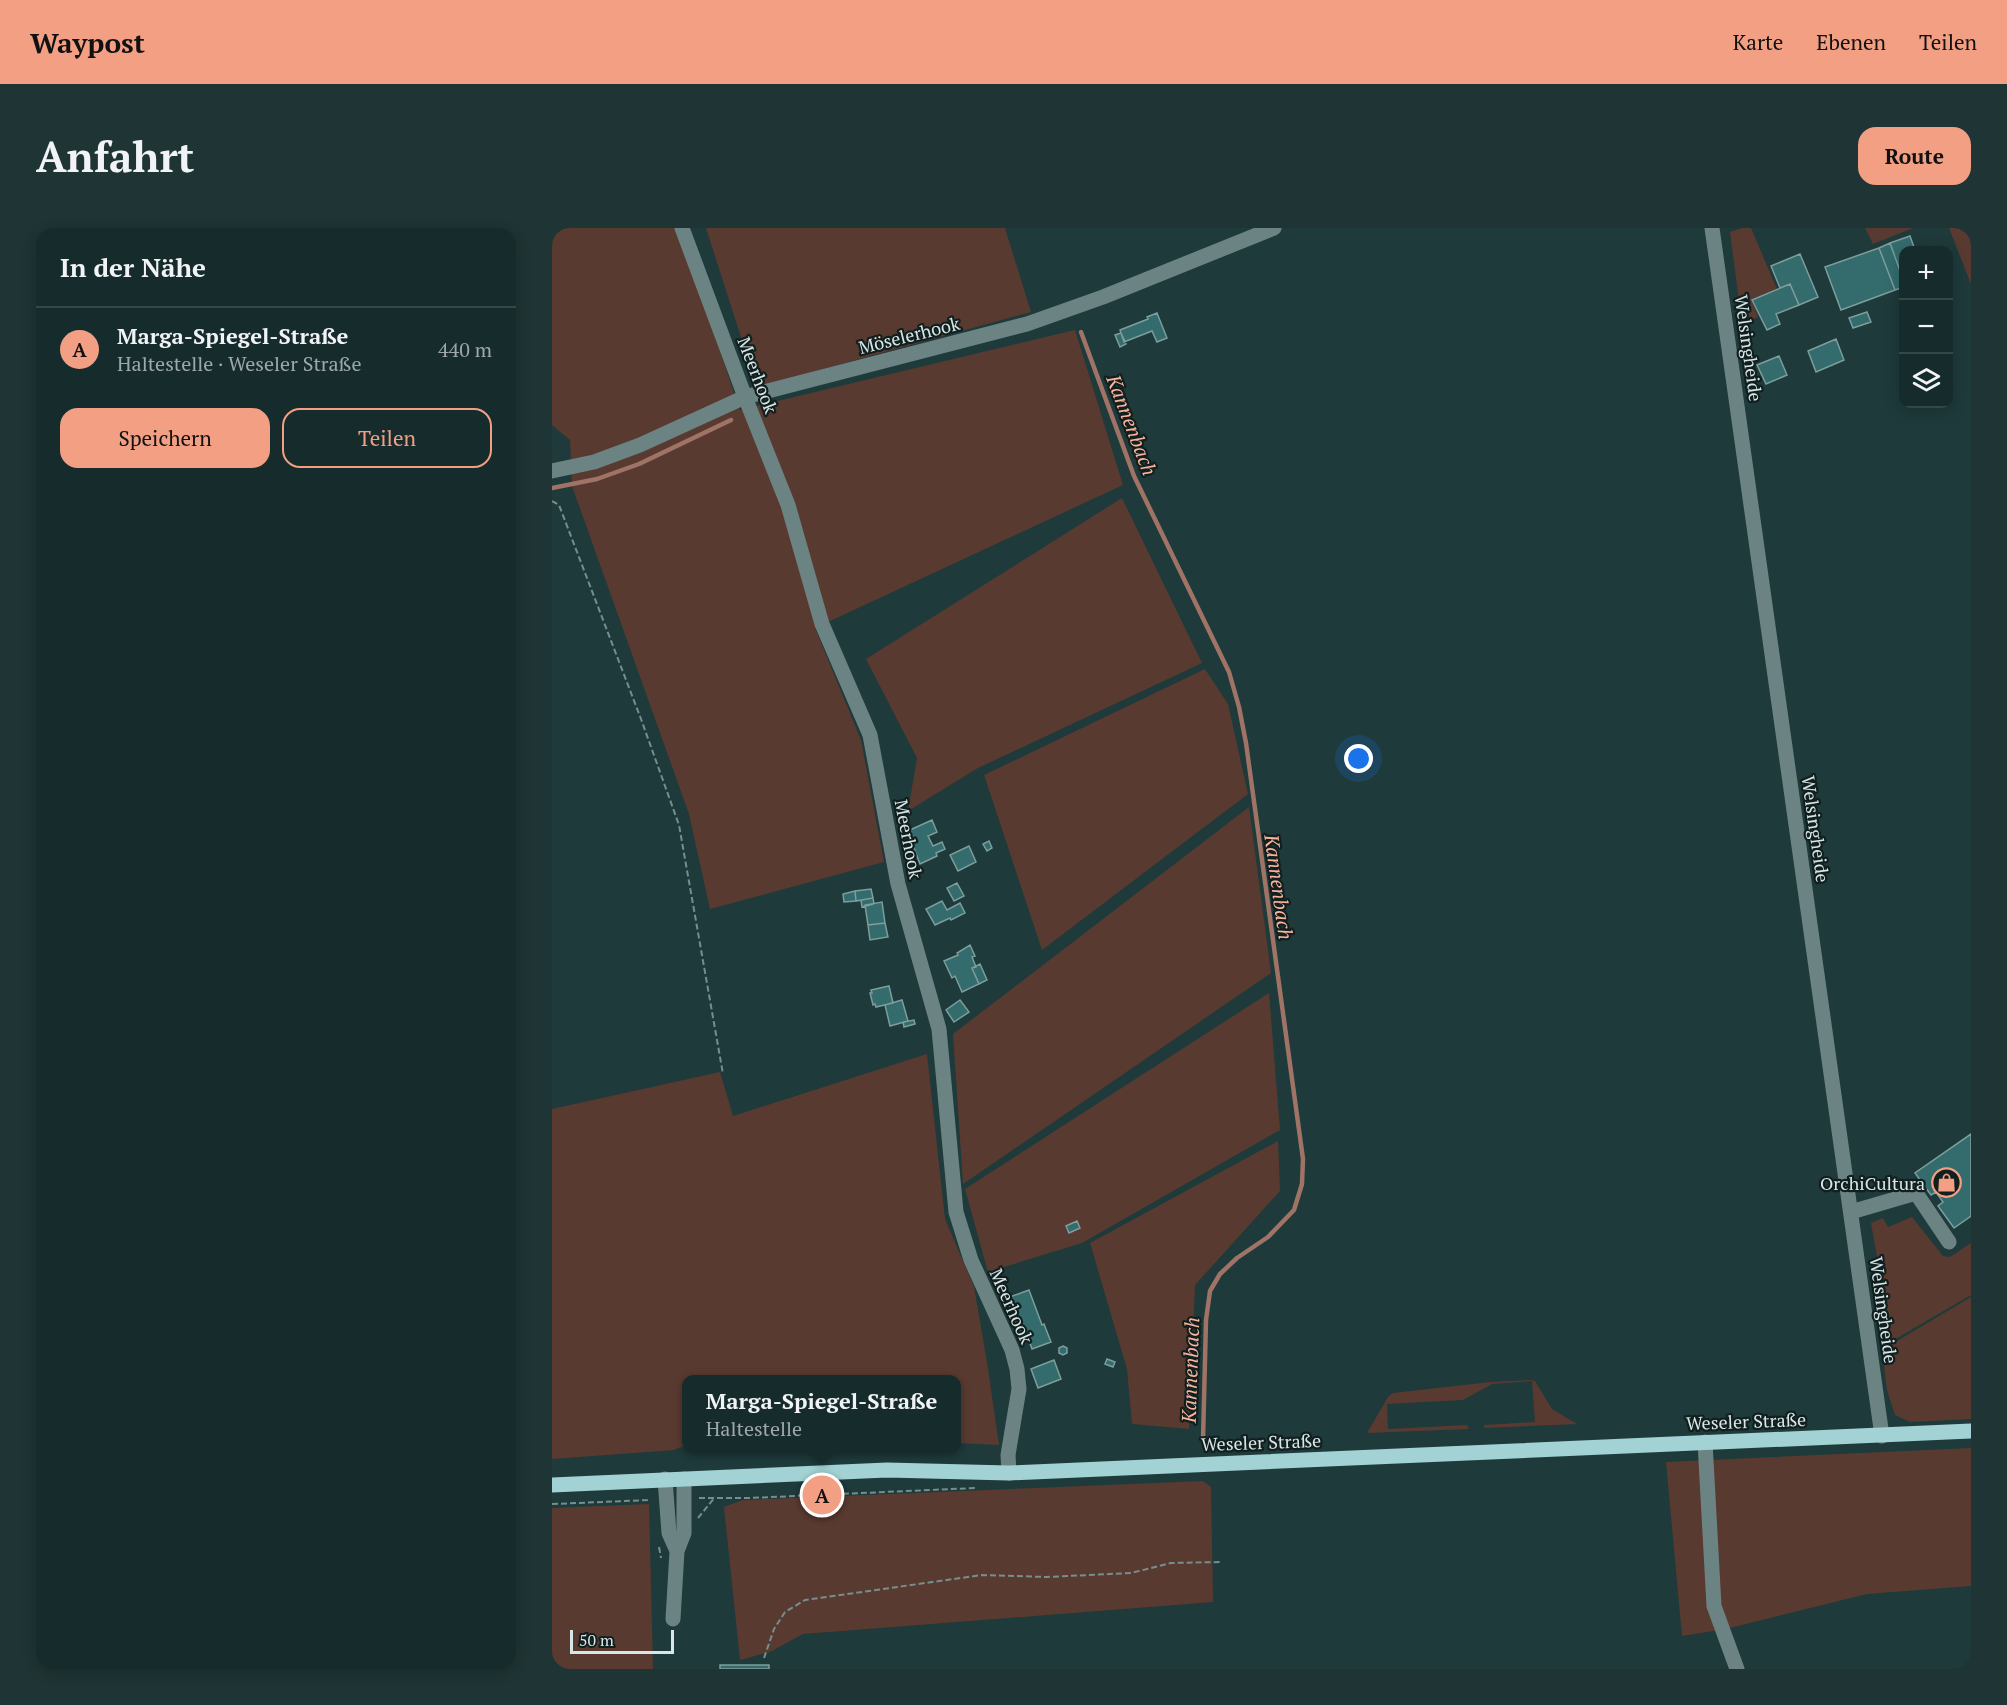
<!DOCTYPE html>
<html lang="de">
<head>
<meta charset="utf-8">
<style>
  :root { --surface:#162c2c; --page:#1f3434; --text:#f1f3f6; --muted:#9ea7a9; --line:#354848; --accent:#f39f84 }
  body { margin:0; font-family:"PT Serif",serif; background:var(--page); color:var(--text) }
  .controls { position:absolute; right:18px; top:18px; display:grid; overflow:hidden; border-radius:12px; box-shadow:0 3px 15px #0003 }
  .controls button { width:54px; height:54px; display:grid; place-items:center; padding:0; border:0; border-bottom:2px solid var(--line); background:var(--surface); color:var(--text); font:30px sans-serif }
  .scale { position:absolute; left:18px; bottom:15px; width:104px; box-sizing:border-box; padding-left:6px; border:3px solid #d7e7e7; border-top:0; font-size:16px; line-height:21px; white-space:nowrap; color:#d7e7e7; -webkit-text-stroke:4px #121f1f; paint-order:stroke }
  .you { position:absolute; left:807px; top:531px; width:21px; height:21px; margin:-15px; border:4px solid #fff; border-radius:50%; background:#1a73e8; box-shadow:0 0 0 9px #1a73e833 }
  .badge { display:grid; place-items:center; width:39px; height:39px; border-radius:50%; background:var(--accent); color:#111; font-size:20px; font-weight:700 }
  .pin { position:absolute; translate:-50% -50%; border:3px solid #fff; box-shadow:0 2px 6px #0006 }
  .popup { position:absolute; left:130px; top:1147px; width:279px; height:78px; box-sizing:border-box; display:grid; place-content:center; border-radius:12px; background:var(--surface); filter:drop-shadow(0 2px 4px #0005); font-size:20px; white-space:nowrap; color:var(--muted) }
  .popup b { font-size:22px; color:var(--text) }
  .popup::after { content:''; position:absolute; left:50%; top:100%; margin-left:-12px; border:12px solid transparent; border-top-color:var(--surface) }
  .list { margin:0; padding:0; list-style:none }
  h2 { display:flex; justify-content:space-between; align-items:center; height:78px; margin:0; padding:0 24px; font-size:26px }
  h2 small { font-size:20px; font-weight:400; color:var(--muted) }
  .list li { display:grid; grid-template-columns:39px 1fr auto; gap:18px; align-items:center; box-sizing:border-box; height:84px; padding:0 24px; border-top:2px solid var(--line) }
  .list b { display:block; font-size:22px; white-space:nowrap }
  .list p { margin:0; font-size:20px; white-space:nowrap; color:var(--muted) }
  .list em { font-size:20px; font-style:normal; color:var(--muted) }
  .actions { display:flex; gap:12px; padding:18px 24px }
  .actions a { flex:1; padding:14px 0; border:2px solid var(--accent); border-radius:18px; text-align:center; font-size:21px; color:var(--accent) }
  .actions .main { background:var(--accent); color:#111 }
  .icon { flex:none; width:33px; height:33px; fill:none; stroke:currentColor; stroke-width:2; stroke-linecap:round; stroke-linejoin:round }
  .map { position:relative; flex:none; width:1419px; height:1441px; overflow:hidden; border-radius:18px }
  header { display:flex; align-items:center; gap:36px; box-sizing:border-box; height:84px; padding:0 30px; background:var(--accent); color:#111 }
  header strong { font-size:28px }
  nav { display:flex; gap:33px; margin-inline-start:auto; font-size:21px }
  .intro { display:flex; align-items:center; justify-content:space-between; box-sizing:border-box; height:144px; padding:0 36px }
  h1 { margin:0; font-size:42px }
  .button { padding:15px 27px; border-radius:18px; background:var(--accent); color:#111; font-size:21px; font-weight:700 }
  main { display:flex; gap:36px; padding:0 36px }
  aside { flex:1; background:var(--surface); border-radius:18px; box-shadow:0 3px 15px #0003 }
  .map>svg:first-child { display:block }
</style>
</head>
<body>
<header>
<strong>Waypost</strong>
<nav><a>Karte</a><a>Ebenen</a><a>Teilen</a></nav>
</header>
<div class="intro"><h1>Anfahrt</h1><a class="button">Route</a></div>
<main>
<aside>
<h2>In der Nähe<small></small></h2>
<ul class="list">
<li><span class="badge">A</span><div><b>Marga-Spiegel-Straße</b><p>Haltestelle · Weseler Straße</p></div><em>440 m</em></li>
</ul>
<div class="actions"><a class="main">Speichern</a><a>Teilen</a></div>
</aside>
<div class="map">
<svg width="1419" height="1441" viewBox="0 0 1419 1441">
  <rect width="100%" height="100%" fill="#1e3a3b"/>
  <!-- green -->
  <path fill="#593a30" d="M 0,0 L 126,0 L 188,182 L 523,102 L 571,257 L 263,400 L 309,512 L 332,634 L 158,681 L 137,586 L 20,258 L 18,212 L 0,197 Z
    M 154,0 L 453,0 L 479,84 L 205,159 Z
    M 1190,0 L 1199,0 L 1225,61 L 1199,71 L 1206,89 L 1190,96 L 1178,4 Z
    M 1313,0 L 1361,0 L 1321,16 Z
    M 1397,0 L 1419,0 L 1419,56 Z
    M 570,270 L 650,435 L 426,540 L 356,583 L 365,530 L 314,431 Z
    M 653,441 L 676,476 L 696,566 L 490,722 L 432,547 Z
    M 697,579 L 719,745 L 411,956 L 401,806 Z
    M 717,765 L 728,902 L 530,1015 L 436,1044 L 413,961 Z
    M 375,826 L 393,991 L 422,1059 L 435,1134 L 447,1217 L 405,1215 L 405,1152 L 135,1152 L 135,1217 L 122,1222 L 0,1231 L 0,881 L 168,844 L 181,888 Z
    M 726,913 L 728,963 L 643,1057 L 637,1201 L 580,1196 L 575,1141 L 538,1015 Z
    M 1360,989 L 1391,1028 L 1398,1029 L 1419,1015 L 1419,1067 L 1340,1113 L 1319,995 L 1331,990 L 1336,999 Z
    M 1419,1069 L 1419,1191 L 1358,1194 L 1343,1187 L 1335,1162 L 1330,1122 Z
    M 979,1152 L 983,1153 L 1000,1181 L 1025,1196 L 932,1200 L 932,1197 L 983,1194 L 980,1153 L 940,1156 L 911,1172 L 835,1176 L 836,1201 L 915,1197 L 917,1201 L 815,1205 L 836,1169 L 841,1165 L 938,1154 Z
    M 1419,1220 L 1419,1358 L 1315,1366 L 1174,1401 L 1130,1408 L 1114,1234 Z
    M 651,1253 L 659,1259 L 661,1374 L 251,1406 L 218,1424 L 188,1432 L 172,1279 L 191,1272 Z
    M 97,1276 L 101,1441 L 0,1441 L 0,1280 Z"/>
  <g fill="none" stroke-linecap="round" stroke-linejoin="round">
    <!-- stream -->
    <path stroke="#9f7365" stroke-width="4.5" d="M 529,104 L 582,248 L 677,444 L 687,479 L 694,515 L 751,931 L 750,956 L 742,982 L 716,1009 L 685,1030 L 668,1046 L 658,1063 L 654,1092 L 651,1212
      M 0,260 L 45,251 L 87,236 L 179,192"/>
  </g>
  <!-- building -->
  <path fill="#346c6d" stroke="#7e9d9d" stroke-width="1.5" d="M 1358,8 L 1363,22 L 1352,22 L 1352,54 L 1338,15 Z
    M 1338,15 L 1352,54 L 1352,59 L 1343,62 L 1327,20 Z
    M 1327,20 L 1343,62 L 1289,82 L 1273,39 Z
    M 1248,26 L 1266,69 L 1247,77 L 1238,56 L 1228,60 L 1219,38 Z
    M 1238,56 L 1247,77 L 1224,86 L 1228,96 L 1215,102 L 1200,72 Z
    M 1315,84 L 1319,94 L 1301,100 L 1297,90 Z
    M 605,85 L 615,110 L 605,114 L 600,103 L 572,114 L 568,102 L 596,91 L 595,89 Z
    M 569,105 L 574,116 L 568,119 L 563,107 Z
    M 1284,111 L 1292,132 L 1264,144 L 1256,123 Z
    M 1227,128 L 1235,147 L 1214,156 L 1205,137 Z
    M 380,592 L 385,604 L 376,608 L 381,618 L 390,614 L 393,621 L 384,625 L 385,628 L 368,636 L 360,615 L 363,614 L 358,602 Z
    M 437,613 L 440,620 L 435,623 L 431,616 Z
    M 417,618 L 424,634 L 406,643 L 398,627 Z
    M 405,655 L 412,668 L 402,673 L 395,660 Z
    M 319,661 L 321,670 L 304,673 L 303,663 Z
    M 303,663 L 304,673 L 292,674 L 291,666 Z
    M 321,670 L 322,676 L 310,679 L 309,672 Z
    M 390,673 L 395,682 L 408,675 L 413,685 L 399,692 L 398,690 L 383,697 L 374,681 Z
    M 330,674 L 333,695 L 316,697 L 313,677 Z
    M 333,695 L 336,709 L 318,712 L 316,697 Z
    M 418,717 L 423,728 L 420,729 L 424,739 L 420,740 L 427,756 L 410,764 L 403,748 L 400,750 L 392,733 L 406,727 L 405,725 Z
    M 428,736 L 435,752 L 427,756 L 420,740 Z
    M 337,758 L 341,775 L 324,779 L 323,776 L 321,777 L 318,765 L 320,765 L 319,762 Z
    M 350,772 L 356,793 L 338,798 L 333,777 Z
    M 408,772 L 417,784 L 402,794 L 394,782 Z
    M 362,792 L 363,796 L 352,799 L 351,794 Z
    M 1419,906 L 1419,988 L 1402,1000 L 1386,978 L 1391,974 L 1384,964 L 1379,967 L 1363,945 Z
    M 525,993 L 528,1000 L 517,1005 L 514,998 Z
    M 477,1062 L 490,1097 L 492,1096 L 499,1114 L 480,1121 L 474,1104 L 468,1106 L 455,1070 Z
    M 511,1118 L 515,1120 L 515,1125 L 511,1127 L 507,1125 L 507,1120 Z
    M 555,1131 L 563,1134 L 561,1139 L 553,1136 Z
    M 502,1132 L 509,1151 L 486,1160 L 479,1141 Z
    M 168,1437 L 217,1437 L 217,1441 L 168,1441 Z"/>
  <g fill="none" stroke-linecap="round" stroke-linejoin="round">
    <!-- path -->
    <path stroke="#778e8e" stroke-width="2" stroke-dasharray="6 3" stroke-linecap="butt" d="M 0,273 L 7,277 L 89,491 L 127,597 L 171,846
      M 147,1270 L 198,1270 L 423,1260
      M 0,1276 L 99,1272
      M 146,1290 L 163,1269
      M 107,1319 L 109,1330
      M 212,1430 L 222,1401 L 233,1384 L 253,1372 L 430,1347 L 495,1349 L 579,1345 L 619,1335 L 668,1334"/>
    <!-- minor -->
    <path stroke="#6c8384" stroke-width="15" d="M 130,0 L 193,169 L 236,277 L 270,396 L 318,507 L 346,656 L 387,801 L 404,984 L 419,1032 L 460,1122 L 465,1141 L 467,1161 L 456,1227 L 457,1245
      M 1160,0 L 1330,1208
      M 0,243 L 42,234 L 88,217 L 193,169 L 475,96 L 551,69 L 722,0
      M 1299,984 L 1364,965 L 1397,1014
      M 1153,1214 L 1162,1378 L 1185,1441
      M 113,1251 L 117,1305 L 125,1323
      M 121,1391 L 125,1323 L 132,1305 L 132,1251"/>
    <!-- major -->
    <path stroke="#a2d2d3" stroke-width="15" d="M 0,1257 L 335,1242 L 457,1245 L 1419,1203"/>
  </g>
  <!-- icons -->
  <defs>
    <symbol id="shop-ring" viewBox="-11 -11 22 22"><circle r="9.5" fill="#121f1f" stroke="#f39f84" stroke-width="1.5"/><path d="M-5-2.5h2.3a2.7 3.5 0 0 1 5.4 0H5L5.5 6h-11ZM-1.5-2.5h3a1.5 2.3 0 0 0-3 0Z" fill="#f39f84"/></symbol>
  </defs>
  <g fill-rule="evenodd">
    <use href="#shop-ring" x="1378" y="938" width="33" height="33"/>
  </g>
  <g text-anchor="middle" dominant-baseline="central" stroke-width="4.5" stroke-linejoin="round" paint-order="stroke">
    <!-- street labels -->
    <g font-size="18" fill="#d7e7e7" stroke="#121f1f">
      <text transform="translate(357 107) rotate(-14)">Möselerhook</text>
      <text transform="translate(1197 120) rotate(82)">Welsingheide</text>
      <text transform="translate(206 147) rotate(69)">Meerhook</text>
      <text transform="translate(1264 601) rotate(82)">Welsingheide</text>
      <text transform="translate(357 611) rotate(79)">Meerhook</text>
      <text transform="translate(460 1078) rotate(66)">Meerhook</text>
      <text transform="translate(1332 1082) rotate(82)">Welsingheide</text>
      <text transform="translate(1194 1193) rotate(-2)">Weseler Straße</text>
      <text transform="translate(709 1214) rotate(-2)">Weseler Straße</text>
    </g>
    <!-- poi labels -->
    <g font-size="18" fill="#d7e7e7" stroke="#121f1f" text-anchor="end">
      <text x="1373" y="955">OrchiCultura</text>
    </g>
    <!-- water labels -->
    <g font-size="20" font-style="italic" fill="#fbb49d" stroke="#121f1f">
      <text transform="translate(580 197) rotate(69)">Kannenbach</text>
      <text transform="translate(727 659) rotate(82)">Kannenbach</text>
      <text transform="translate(638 1142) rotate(-88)">Kannenbach</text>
    </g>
  </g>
</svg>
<div class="controls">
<button>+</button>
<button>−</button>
<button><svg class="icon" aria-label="layers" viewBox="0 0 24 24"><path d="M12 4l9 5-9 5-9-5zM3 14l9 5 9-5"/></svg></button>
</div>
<div class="scale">50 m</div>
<div class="you"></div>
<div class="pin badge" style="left:270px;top:1267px">A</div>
<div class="popup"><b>Marga-Spiegel-Straße</b>Haltestelle</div>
</div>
</main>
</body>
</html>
